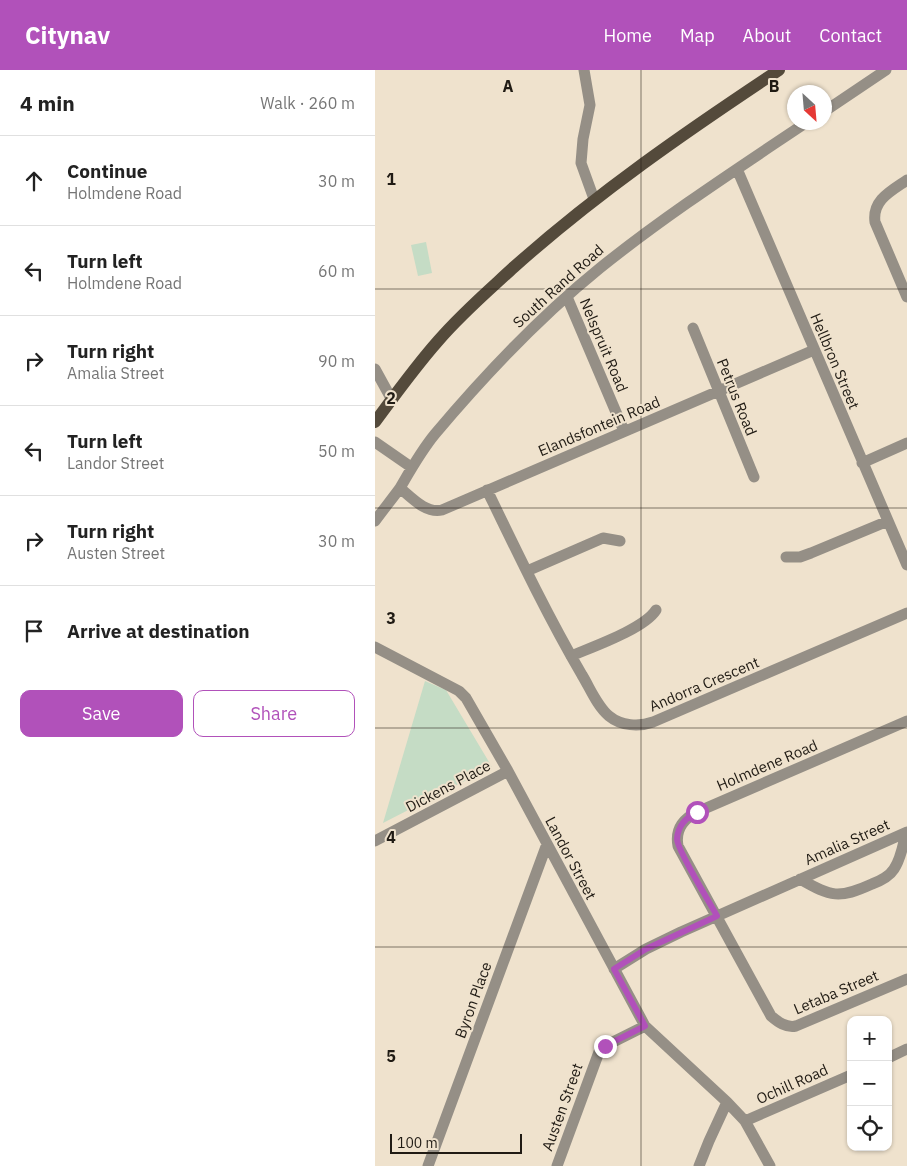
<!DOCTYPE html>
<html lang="en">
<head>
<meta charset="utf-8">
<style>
  :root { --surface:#fff; --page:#f2f2f2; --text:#222; --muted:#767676; --line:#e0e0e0; --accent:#b151ba }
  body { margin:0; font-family:"IBM Plex Sans",sans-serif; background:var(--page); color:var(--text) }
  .controls { position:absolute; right:15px; bottom:15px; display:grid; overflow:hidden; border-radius:10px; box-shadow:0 1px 4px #0004 }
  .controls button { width:45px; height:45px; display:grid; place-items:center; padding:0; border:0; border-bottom:1px solid var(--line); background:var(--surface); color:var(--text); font:25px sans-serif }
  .compass { position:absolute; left:412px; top:15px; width:45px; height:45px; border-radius:50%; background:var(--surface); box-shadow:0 1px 4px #0004; rotate:154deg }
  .scale { position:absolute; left:15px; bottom:12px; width:132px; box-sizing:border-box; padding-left:5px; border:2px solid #201b14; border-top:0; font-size:14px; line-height:18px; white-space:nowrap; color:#201b14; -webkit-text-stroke:4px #efe2cd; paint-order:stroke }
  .stop { position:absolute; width:15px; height:15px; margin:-11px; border:4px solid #b151ba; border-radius:50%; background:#fff }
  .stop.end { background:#b151ba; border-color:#fff; box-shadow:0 1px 5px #0008 }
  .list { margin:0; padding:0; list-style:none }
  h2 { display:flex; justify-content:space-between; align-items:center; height:65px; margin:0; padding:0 20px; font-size:21px }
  h2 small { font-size:16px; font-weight:400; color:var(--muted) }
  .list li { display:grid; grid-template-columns:32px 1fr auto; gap:15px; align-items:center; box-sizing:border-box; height:90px; padding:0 20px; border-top:1px solid var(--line) }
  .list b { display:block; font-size:19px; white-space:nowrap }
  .list p { margin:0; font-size:16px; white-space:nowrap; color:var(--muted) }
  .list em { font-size:16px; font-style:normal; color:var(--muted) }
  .actions { display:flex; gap:10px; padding:15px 20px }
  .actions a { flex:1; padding:11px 0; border:1px solid var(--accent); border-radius:10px; text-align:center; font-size:18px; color:var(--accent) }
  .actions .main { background:var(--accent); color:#fff }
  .icon { flex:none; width:28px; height:28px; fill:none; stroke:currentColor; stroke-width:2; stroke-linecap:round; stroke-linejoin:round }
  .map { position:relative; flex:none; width:532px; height:1096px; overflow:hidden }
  header { display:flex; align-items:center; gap:30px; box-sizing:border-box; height:70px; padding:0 25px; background:var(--accent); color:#fff }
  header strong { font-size:24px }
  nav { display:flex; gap:28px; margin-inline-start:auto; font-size:18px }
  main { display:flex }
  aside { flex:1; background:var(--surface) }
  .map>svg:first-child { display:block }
</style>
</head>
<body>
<header>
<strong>Citynav</strong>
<nav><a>Home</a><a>Map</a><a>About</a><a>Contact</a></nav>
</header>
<main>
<aside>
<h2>4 min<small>Walk · 260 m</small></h2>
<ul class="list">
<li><svg class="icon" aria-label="ahead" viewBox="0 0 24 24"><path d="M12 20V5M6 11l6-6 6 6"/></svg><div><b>Continue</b><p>Holmdene Road</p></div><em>30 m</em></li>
<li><svg class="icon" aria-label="left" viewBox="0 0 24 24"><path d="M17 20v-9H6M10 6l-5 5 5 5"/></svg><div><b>Turn left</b><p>Holmdene Road</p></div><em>60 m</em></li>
<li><svg class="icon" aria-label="right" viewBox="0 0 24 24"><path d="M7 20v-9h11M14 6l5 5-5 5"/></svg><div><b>Turn right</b><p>Amalia Street</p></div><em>90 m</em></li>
<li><svg class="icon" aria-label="left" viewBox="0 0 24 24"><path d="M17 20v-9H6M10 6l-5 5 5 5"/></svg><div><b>Turn left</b><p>Landor Street</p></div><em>50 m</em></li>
<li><svg class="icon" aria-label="right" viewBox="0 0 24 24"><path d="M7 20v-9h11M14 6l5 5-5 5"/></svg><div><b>Turn right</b><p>Austen Street</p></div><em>30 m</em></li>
<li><svg class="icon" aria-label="arrive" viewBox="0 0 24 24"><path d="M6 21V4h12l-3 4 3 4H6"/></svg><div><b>Arrive at destination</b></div></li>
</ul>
<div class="actions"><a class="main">Save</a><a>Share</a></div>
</aside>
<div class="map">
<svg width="532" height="1096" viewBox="0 0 532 1096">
  <rect width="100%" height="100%" fill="#efe2cd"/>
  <!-- green -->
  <path fill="#c5dcc5" d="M 51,172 L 57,203 L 43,206 L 36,175 Z
    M 50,611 L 71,620 L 117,697 L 8,753 Z"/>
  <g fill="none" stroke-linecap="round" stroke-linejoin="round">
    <!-- minor -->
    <path stroke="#958f86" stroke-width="11" d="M 209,0 L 215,35 L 208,69 L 206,93 L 219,129
      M 450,41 L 511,0
      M 362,99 L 532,495
      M 532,110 C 516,121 497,130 500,152 L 532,227
      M 192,227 L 249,361
      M 318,258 L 379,407
      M 0,299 L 17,330
      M 0,372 L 36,397
      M 487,393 L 532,373
      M 25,418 C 36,427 51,444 67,440 L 439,280
      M 112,420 C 142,482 172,545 207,605 C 215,618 222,636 234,646 C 246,656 264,657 278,652 L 532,543
      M 0,451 C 8,440 17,429 25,418 C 36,399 46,381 60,364 C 108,307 167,245 225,198 C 291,145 362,99 432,52
      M 411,487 L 425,487 L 436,483 L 513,451
      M 152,501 L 228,468 L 245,471
      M 0,577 L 84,621 L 91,628 L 133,701 L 270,956 L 352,1032 L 370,1051 L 395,1096
      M 196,586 C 217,577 269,559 281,540
      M 532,651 L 322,742 C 308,749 300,760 303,776 L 396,946 C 403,952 411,958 421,956 L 532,909
      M 0,771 L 133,701
      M 425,809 C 456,827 464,829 497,814 C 505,811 514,807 519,799 C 526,789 528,775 531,763
      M 239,899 L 271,879 L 306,862 L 532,762
      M 513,988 L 532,979
      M 370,1051 L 476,1005
      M 53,1096 L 172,774
      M 182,1096 L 224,982 L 230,976 L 270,956
      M 324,1096 L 334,1071 L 352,1032"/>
    <!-- major -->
    <path stroke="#544a3b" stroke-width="12" d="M 0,352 C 20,325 40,297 63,271 C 86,244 113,221 139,197 C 222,123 312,61 404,0"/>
  </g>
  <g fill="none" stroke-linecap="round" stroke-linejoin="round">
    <!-- route -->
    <path stroke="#b151ba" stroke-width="6" d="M 230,976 L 270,956 L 239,899 L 271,879 L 342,846 C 335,833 302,780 302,769 C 303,755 311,748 322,742"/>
  </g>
  <!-- grid -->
  <path fill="none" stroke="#201b14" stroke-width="1" stroke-opacity="0.55" d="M 266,0 L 266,1096M 0,219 L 532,219M 0,438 L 532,438M 0,658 L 532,658M 0,877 L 532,877"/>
  <g text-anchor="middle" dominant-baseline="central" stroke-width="4" stroke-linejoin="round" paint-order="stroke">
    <!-- street labels -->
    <g font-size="15" fill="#201b14" stroke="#efe2cd">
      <text transform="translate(183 216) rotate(-42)">South Rand Road</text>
      <text transform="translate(229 275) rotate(67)">Nelspruit Road</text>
      <text transform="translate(460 291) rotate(67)">Hellbron Street</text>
      <text transform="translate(362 327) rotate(68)">Petrus Road</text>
      <text transform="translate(224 356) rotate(-23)">Elandsfontein Road</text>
      <text transform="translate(329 614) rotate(-23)">Andorra Crescent</text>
      <text transform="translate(392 695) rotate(-23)">Holmdene Road</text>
      <text transform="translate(73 716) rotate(-28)">Dickens Place</text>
      <text transform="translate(472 772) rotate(-24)">Amalia Street</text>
      <text transform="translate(196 788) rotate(62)">Landor Street</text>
      <text transform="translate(461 922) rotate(-23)">Letaba Street</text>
      <text transform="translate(98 930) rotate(-70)">Byron Place</text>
      <text transform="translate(417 1014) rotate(-24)">Ochill Road</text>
      <text transform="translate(187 1037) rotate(-70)">Austen Street</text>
    </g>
  </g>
  <g font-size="16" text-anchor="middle" font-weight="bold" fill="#201b14" stroke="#efe2cd" stroke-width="4" stroke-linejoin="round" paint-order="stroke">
    <text x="133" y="22">A</text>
    <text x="399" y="22">B</text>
    <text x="16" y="115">1</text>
    <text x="16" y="334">2</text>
    <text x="16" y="554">3</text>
    <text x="16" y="773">4</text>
    <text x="16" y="992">5</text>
  </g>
</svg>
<div class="controls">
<button>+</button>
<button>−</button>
<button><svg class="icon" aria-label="locate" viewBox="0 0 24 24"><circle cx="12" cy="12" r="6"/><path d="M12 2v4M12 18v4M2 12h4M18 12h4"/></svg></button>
</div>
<svg class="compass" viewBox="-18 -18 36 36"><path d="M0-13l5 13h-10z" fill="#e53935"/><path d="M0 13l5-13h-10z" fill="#767676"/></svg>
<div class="scale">100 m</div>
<div class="stop" style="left:322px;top:742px"></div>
<div class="stop end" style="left:230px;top:976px"></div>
</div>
</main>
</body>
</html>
